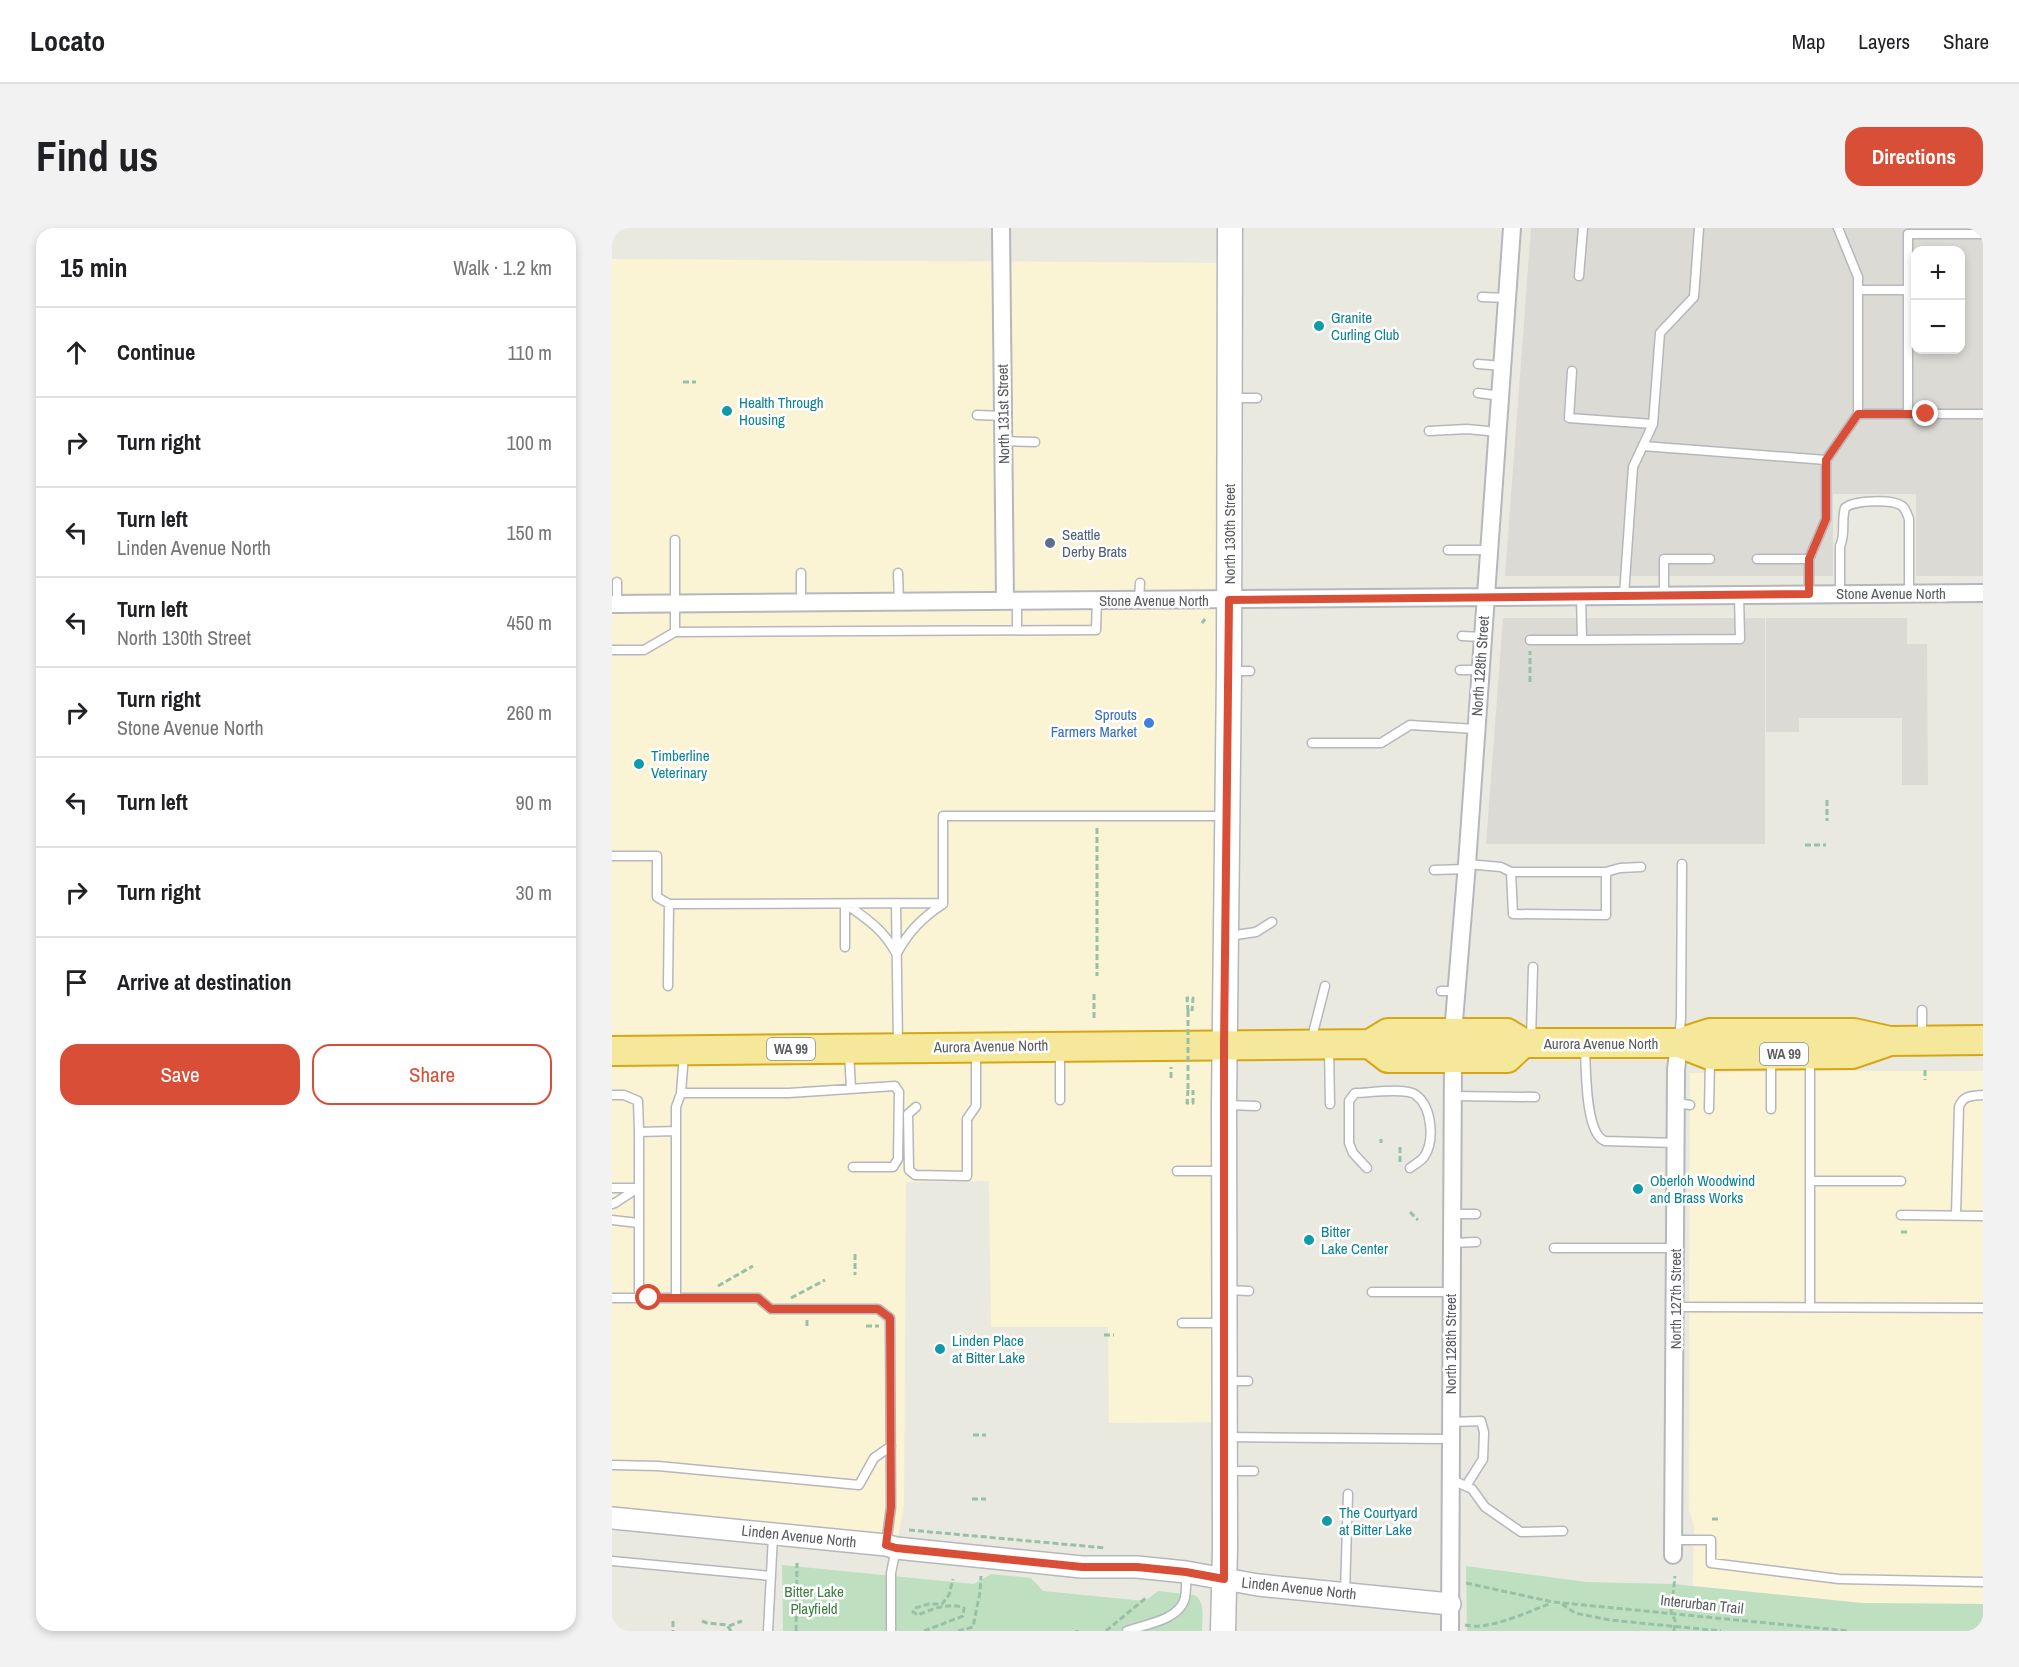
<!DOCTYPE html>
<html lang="en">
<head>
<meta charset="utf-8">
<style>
  :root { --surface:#fff; --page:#f2f2f2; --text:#202124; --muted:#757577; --line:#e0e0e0; --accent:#d94e37 }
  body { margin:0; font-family:"Archivo Narrow",sans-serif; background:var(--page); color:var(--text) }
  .controls { position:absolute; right:18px; top:18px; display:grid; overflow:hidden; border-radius:12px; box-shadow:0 3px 9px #0003 }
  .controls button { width:54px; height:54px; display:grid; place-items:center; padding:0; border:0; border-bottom:2px solid var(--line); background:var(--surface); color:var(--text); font:30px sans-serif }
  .stop { position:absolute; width:18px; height:18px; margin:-14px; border:4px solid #d94e37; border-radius:50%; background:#fff }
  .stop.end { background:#d94e37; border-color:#fff; box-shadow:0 2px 6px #0008 }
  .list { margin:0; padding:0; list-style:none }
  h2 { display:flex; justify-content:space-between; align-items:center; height:78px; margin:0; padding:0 24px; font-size:26px }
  h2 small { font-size:20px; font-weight:400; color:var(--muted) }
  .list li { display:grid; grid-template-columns:39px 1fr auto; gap:18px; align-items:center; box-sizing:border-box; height:90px; padding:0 24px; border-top:2px solid var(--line) }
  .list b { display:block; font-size:22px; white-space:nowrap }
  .list p { margin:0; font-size:20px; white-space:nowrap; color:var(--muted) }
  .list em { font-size:20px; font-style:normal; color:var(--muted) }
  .actions { display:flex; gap:12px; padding:18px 24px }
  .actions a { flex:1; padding:14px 0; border:2px solid var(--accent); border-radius:18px; text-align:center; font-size:21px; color:var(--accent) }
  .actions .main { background:var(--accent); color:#fff }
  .icon { flex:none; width:33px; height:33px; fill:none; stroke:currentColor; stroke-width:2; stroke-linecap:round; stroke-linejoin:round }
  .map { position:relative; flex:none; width:1371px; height:1403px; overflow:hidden; border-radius:18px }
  header { display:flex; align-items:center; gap:36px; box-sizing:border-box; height:84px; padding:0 30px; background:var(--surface); border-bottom:2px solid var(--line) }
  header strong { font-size:28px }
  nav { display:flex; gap:33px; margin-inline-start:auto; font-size:21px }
  .intro { display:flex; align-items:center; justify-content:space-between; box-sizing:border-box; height:144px; padding:0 36px }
  h1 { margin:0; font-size:42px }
  .button { padding:15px 27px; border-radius:18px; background:var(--accent); color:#fff; font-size:21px; font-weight:700 }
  main { display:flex; gap:36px; padding:0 36px }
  aside { flex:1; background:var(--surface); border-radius:18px; box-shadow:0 3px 9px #0003 }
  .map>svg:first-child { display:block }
</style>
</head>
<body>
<header>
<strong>Locato</strong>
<nav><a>Map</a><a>Layers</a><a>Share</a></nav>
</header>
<div class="intro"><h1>Find us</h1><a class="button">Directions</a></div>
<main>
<aside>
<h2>15 min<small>Walk · 1.2 km</small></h2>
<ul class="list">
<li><svg class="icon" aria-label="ahead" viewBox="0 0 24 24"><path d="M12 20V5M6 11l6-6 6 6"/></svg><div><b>Continue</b></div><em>110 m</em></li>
<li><svg class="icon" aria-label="right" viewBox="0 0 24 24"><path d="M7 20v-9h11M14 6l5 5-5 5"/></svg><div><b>Turn right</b></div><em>100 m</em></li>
<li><svg class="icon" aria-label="left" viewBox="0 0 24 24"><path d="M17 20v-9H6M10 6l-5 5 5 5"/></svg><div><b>Turn left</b><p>Linden Avenue North</p></div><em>150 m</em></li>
<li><svg class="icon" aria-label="left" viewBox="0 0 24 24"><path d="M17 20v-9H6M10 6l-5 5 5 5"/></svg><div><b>Turn left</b><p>North 130th Street</p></div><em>450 m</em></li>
<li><svg class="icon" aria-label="right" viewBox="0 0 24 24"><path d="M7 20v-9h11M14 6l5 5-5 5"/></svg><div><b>Turn right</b><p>Stone Avenue North</p></div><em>260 m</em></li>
<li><svg class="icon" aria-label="left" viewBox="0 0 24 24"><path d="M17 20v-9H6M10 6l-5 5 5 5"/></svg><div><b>Turn left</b></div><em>90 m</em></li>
<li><svg class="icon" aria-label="right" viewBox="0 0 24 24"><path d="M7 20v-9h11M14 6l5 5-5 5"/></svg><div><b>Turn right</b></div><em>30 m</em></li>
<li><svg class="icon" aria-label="arrive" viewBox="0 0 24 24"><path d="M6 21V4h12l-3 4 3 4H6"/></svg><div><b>Arrive at destination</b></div></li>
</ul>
<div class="actions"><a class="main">Save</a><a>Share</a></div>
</aside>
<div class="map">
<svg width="1371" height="1403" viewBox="0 0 1371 1403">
  <rect width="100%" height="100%" fill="#eae9e0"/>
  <!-- commercial -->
  <path fill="#faf4d5" d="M 0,31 L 618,35 L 610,1194 L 497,1195 L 496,1099 L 379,1099 L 377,953 L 294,954 L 292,1277 L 284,1320 L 0,1290 Z
    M 1191,843 L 1371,843 L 1371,1376 L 1250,1375 L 1081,1358 L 1082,1298 L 1077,1281 L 1078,845 Z"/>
  <!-- industrial -->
  <path fill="#dcdad4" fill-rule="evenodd" d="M 919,0 L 1371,0 L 1371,348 L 1304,348 L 1304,266 L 1221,266 L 1221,348 L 893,348 ZM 1304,22 L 1348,22 L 1348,122 L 1304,122 Z
    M 891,390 L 1153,390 L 1153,616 L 874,616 Z
    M 1154,390 L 1295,390 L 1295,416 L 1315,416 L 1316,557 L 1290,557 L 1290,490 L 1187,490 L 1187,504 L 1154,504 Z"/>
  <!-- green -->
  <path fill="#bee0c0" d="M 170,1337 L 362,1356 L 379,1346 L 419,1350 L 431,1363 L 533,1373 L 546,1363 L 582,1367 C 594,1373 590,1391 590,1403 L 171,1403 Z
    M 854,1338 L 975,1354 L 1061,1356 L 1250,1375 L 1371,1376 L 1371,1403 L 855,1403 Z"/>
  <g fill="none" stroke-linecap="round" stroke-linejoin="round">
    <defs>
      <path id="service" d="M 1226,0 L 1246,49 L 1246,186 L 1371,186
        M 967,48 L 971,0
        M 1246,62 L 1296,62
        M 870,69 L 896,70
        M 866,136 L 891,138
        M 960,143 L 957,190 L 1041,196
        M 866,165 L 889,168
        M 619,170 L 645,170
        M 1296,186 L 1296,6 L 1371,6
        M 365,187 L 391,188
        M 817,203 L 855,201 L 886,204
        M 391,213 L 423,214
        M 1031,218 L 1214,232 L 1246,186
        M 836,322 L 877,322
        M 1145,331 L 1197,331 L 1197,366
        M 1197,331 L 1214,291 L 1214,232
        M 286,345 L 287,374
        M 5,354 L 5,376
        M 1228,365 L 1228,318 C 1234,306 1229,293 1233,280 C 1241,272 1280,271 1290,278 C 1294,281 1295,286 1297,291 L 1297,365
        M 1012,367 L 1021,239 L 1041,196 L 1048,105 L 1082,69 L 1087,0
        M 1052,367 L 1052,331 L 1098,331
        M 969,368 L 970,412 L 1128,411 L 1127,366
        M 527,372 L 528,355
        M 405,373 L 405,402
        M 189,375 L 189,345
        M 63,404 L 63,312
        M 850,408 L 870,409
        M 918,412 L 970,412
        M 0,422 L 32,422 L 63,404 L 484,402 L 485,372
        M 848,442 L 868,442
        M 620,443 L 638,443
        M 700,515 L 769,515 L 798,497 L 864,501
        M 0,628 L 45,628 L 45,669 L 57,676 L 331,675
        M 855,636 L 889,639 L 899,644 L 994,644 L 994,687 L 901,686 L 899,644
        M 822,642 L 855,641
        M 994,644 L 1008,640 L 1029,639
        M 284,675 L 286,816
        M 331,675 L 331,588 L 613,588
        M 233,676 L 233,719
        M 234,676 C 255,691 271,701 284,725
        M 617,708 L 644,704 L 660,694
        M 285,725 C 297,703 310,690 331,676
        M 56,758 L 57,676
        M 829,763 L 843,763
        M 1310,807 L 1310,782
        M 1067,811 L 1069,790 L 1070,636
        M 919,812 L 921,739
        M 699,813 L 713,758
        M 717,820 L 718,876
        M 973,820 C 974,840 973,906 993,913 L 1064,915
        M 448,822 L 448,872
        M 237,825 L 239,860
        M 1159,830 L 1159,881
        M 69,865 L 177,865 L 283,858 L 287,864 L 286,931 L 281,939 L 241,939
        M 0,867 L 12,867 L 26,873 L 27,904 L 64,903
        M 840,868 L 923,869
        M 1065,875 L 1078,877
        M 615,877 L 644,878
        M 304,879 L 296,886 L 297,942 L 303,947 L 355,948 L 355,891 L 364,878 L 364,825
        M 1097,881 L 1098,831
        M 27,904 L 27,1070
        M 755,940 L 741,925 L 737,915 L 737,873 L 743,865 C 757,865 794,859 804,867 C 820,879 823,913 812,929 C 809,933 802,937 798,940
        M 565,943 L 610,943
        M 1198,953 L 1289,953
        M 0,960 L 26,960
        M 0,976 L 3,975 L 26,960
        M 839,986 L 864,986
        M 1289,987 L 1371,988
        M 1344,987 L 1347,879 C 1351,867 1360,868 1371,867
        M 0,992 L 26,995
        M 839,1015 L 864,1014
        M 942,1020 L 1063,1020
        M 615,1062 L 637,1063
        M 760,1064 L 838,1064
        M 0,1070 L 146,1070 L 159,1081 L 266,1081 L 278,1090 L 279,1279 L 274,1317
        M 64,1070 L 64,879 L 69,865 L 72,826
        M 1062,1079 L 1371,1080
        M 1198,1079 L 1198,831
        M 570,1095 L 612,1095
        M 615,1153 L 636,1153
        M 838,1194 L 869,1193 L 872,1204 L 871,1231 L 854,1258
        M 616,1209 L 838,1211
        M 0,1237 L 46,1238 L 247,1257 L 262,1230 L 279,1218
        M 615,1243 L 642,1243
        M 838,1251 L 860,1261 L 873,1279 L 909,1304 L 951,1303
        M 1062,1312 L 1099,1312 L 1099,1335 L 1227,1351 L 1371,1354
        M 0,1333 L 159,1348
        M 733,1365 L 736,1266
        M 156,1403 L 161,1308
        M 279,1403 L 279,1345 L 284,1320
        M 515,1403 C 533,1396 564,1393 572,1373 C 575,1365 574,1353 574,1344"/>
      <path id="minor" d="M 389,0 L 393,373
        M 0,376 L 1371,365
        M 841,805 L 855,636 L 900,0
        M 1061,1327 L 1064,842 L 1067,815
        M 838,1403 L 841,830"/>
      <path id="tertiary" d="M 0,1290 L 274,1317 L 284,1320 L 470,1339 L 525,1339 L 574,1344 L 646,1357 L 838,1376"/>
      <path id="secondary" d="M 611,1403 L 613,1320 L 612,877 L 617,443 L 618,0"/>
      <path id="trunk" d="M 1067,815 L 1098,827 L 1240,826 L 1278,813
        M 758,816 L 776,830 L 895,830 L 911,815
        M 0,823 L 758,816 L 776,805 L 895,805 L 911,815 L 1067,815 L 1098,805 L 1242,805 L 1278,813 L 1371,812"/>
    </defs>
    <!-- service casing -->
    <use href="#service" stroke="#b5b7bc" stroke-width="11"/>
    <!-- minor casing -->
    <use href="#minor" stroke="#b5b7bc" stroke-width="20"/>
    <!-- tertiary casing -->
    <use href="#tertiary" stroke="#b5b7bc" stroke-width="24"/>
    <!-- secondary casing -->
    <use href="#secondary" stroke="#b4b6bc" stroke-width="27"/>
    <!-- trunk casing -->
    <use href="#trunk" stroke="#d7a613" stroke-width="32"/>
    <!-- path -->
    <path stroke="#98c0a6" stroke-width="3" stroke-dasharray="6 3" stroke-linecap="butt" d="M 71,154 L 84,154
      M 590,395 L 593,391
      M 918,454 L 918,423
      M 1215,572 L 1215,593
      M 485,600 L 485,748
      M 1193,617 L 1214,617
      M 576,783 L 575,770 L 581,770 L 580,783
      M 482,790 L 482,765
      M 1313,842 L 1313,852
      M 559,850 L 559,839
      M 576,862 L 575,875 L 581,875 L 581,862
      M 769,911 L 769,915
      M 788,934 L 788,918
      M 798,984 L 806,992
      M 1289,1004 L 1296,1004
      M 243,1026 L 243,1047
      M 106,1058 L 141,1038
      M 179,1070 L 213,1052
      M 195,1092 L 195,1101
      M 254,1098 L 267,1098
      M 492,1107 L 502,1107
      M 361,1207 L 374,1207
      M 360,1271 L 374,1271
      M 1100,1291 L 1107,1291
      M 297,1302 L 494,1320
      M 854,1355 L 941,1374 L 1237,1403
      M 950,1376 L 963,1385 L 998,1392 L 1109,1403
      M 61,1393 L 61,1403
      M 90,1393 L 95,1395 L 115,1397 L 119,1403
      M 853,1397 C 876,1403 916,1384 939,1375
      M 117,1398 L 130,1393
      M 184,1403 L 185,1335
      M 312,1403 L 351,1388 L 352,1380 C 338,1374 320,1381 306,1387 L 301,1384 L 303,1380 L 317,1376 L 330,1376 L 337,1367 L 341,1351
      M 346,1403 L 361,1399 L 368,1364 L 369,1348
      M 465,1403 L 465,1402
      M 494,1403 L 535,1369
      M 1062,1403 L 1063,1392 L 1059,1385 L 1063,1348"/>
    <!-- service -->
    <use href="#service" stroke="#fff" stroke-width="8"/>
    <!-- minor -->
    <use href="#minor" stroke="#fff" stroke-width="16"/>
    <!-- tertiary -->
    <use href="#tertiary" stroke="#fff" stroke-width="21"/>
    <!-- secondary -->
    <use href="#secondary" stroke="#fff" stroke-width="24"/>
    <!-- trunk -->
    <use href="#trunk" stroke="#f5e89b" stroke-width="28"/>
    <!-- path-bridge -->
    <path stroke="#98c0a6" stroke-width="3" stroke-dasharray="6 3" stroke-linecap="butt" d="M 576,783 L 576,862"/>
  </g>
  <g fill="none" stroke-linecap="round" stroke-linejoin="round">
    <!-- route -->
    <path stroke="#d94e37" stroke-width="8" d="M 37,1070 L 146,1070 L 159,1081 L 266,1081 L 278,1090 L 279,1279 L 274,1317 L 284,1320 L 470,1339 L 525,1339 L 574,1344 L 612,1351 L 612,816 L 617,372 L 1197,366 L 1197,331 L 1214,291 L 1214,232 L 1246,186 L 1314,186"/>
  </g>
  <!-- markers -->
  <g fill="#0f9aa8" stroke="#fff" stroke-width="2">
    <circle cx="707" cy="98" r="6"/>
    <circle cx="115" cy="183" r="6"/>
    <circle cx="27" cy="536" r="6"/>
    <circle cx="1026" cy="961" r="6"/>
    <circle cx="697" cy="1012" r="6"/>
    <circle cx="328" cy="1121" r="6"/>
    <circle cx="715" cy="1293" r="6"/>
  </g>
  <circle fill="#5c6f8a" stroke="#fff" stroke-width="2" cx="438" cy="315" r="6"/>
  <circle fill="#3f7fe0" stroke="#fff" stroke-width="2" cx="537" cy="495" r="6"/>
  <g text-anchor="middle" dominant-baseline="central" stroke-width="5" stroke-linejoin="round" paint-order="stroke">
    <!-- shield labels -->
    <g fill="#fff" stroke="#8b8c90" stroke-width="1.5">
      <rect x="155" y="810" width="48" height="22" rx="4.5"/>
      <rect x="1148" y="815" width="48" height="22" rx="4.5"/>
    </g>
    <g font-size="14" font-weight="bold" fill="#595b60">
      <text x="179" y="821">WA 99</text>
      <text x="1172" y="826">WA 99</text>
    </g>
    <!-- culture labels -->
    <g font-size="15" fill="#0d838f" stroke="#fff" text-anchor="start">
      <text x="719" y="89">Granite<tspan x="719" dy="17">Curling Club</tspan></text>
      <text x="127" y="174">Health Through<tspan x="127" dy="17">Housing</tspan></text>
      <text x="39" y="527">Timberline<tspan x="39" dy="17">Veterinary</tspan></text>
      <text x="1038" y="952">Oberloh Woodwind<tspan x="1038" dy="17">and Brass Works</tspan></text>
      <text x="709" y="1003">Bitter<tspan x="709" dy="17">Lake Center</tspan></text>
      <text x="340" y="1112">Linden Place<tspan x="340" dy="17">at Bitter Lake</tspan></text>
      <text x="727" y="1284">The Courtyard<tspan x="727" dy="17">at Bitter Lake</tspan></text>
    </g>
    <!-- street labels -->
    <g font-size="15" fill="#595b60" stroke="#fff">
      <text transform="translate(391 186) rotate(-91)">North 131st Street</text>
      <text transform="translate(617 306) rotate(-90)">North 130th Street</text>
      <text x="1279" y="365">Stone Avenue North</text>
      <text x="542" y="372">Stone Avenue North</text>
      <text transform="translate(868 438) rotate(-86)">North 128th Street</text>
      <text x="989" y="815">Aurora Avenue North</text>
      <text transform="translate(379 818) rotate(-1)">Aurora Avenue North</text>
      <text transform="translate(1063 1071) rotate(-90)">North 127th Street</text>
      <text transform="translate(838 1116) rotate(-90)">North 128th Street</text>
      <text transform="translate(187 1308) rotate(6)">Linden Avenue North</text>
      <text transform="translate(687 1360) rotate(6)">Linden Avenue North</text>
      <text transform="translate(1090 1376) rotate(6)">Interurban Trail</text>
    </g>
    <!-- service labels -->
    <g font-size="15" fill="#4e5e75" stroke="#fff" text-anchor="start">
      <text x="450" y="306">Seattle<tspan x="450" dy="17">Derby Brats</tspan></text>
    </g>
    <!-- shop labels -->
    <g font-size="15" fill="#366cbe" stroke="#fff" text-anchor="end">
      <text x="525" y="486">Sprouts<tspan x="525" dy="17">Farmers Market</tspan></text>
    </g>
    <!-- park labels -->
    <g font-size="15" fill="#3a7d42" stroke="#fff">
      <text x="202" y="1363">Bitter Lake<tspan x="202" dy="17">Playfield</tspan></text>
    </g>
  </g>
</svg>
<div class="controls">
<button>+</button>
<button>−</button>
</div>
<div class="stop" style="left:37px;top:1070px"></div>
<div class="stop end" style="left:1314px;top:186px"></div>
</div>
</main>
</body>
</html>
